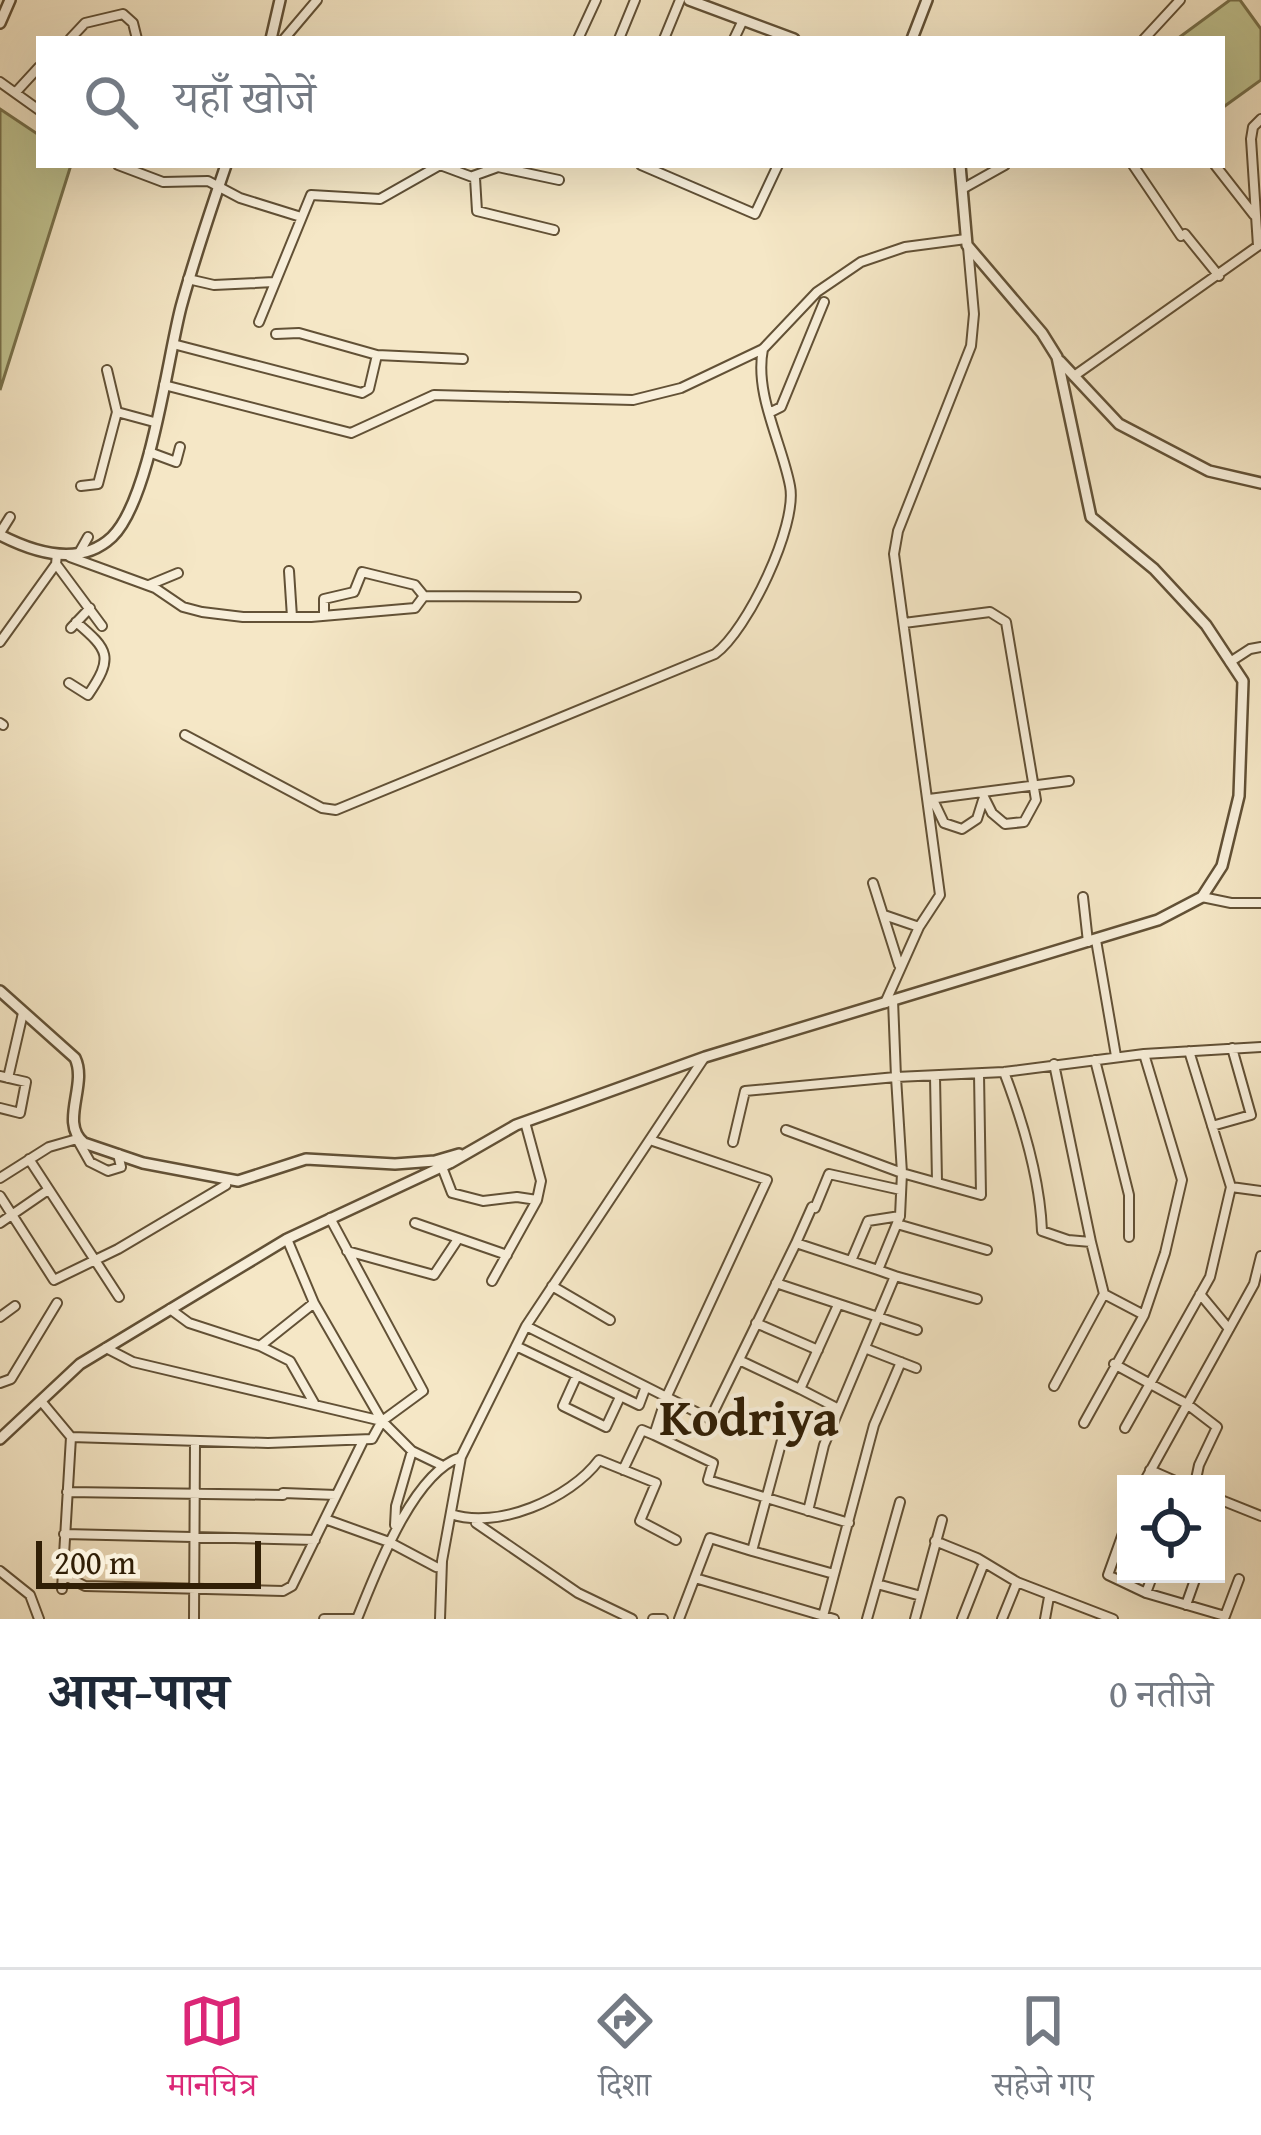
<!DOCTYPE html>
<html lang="hi">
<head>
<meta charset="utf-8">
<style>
  :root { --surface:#fff; --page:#f2f2f3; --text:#1f2937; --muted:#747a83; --line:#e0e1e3; --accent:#db2777 }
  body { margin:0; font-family:"Gentium Book Plus","Noto Serif Devanagari",serif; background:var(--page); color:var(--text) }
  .controls { position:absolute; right:36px; bottom:36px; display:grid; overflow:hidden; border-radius:0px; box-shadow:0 12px 48px #0002 }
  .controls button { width:108px; height:108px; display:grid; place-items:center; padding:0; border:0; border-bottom:3px solid var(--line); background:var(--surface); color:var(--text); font:60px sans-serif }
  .scale { position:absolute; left:36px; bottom:30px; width:225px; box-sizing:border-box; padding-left:12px; border:6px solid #311f06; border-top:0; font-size:33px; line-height:42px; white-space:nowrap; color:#311f06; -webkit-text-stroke:9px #f8efda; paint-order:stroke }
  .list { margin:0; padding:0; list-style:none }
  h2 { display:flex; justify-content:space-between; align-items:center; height:156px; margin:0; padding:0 48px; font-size:51px }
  h2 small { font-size:39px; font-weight:400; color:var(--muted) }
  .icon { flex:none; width:66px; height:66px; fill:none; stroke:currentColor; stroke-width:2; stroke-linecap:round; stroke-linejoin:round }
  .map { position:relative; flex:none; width:1261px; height:1619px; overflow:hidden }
  .search { position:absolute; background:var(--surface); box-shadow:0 12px 48px #0002; left:36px; right:36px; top:36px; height:132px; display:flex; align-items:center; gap:30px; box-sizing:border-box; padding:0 42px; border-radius:0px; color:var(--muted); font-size:45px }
  .sheet { height:348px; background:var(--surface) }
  nav { display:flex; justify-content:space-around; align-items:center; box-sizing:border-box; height:168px; border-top:3px solid var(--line); background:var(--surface); font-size:33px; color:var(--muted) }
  nav a { display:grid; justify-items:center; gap:6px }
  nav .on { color:var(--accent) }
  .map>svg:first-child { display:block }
</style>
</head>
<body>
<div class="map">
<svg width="1261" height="1619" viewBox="0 0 1261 1619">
  <rect width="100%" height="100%" fill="#f5e7c6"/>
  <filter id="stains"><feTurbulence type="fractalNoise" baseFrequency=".00167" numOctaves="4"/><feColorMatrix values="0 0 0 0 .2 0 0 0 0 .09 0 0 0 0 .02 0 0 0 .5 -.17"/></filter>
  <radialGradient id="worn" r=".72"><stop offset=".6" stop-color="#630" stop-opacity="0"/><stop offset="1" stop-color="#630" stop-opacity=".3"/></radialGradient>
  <!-- green -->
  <path fill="#c1c491" stroke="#79724c" stroke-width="3" d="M 1230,0 L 1240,0 L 1261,29 L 1261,80 L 1222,108 L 1222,39 L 1177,39 Z
    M 0,109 L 39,135 L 39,165 L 71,165 L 0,390 Z"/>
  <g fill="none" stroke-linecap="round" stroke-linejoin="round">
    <defs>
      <path id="minor" d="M 70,39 L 85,23 L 123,14 L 133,23 L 137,39
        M 284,39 L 317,0
        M 578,39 L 596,0
        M 619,39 L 635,0
        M 664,39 L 680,0
        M 734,39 L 743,20
        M 1144,39 L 1180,0
        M 0,82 L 39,110
        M 16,92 L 39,67
        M 118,165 L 163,182 L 208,181 L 240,198 L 301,217
        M 641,165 L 755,214 L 778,165
        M 1133,165 L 1181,236
        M 1215,165 L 1254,215
        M 473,176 L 498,167 L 559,180
        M 964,188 L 1005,165
        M 1185,234 L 1219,276
        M 188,279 L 214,285 L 274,282
        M 259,322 L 311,195 L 380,199 L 440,165 L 475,178 L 477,211 L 554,230
        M 276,334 L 299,333 L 377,355
        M 173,344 L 362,393 L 369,389 L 377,355 L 463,359
        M 107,370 L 117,412 L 154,422
        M 1074,376 L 1258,246 L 1251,139 L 1253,127 L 1261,119
        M 164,385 L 351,433 L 434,395 L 633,400 L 681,388 L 763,349 L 817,292 L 861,262 L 905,247 L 966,239
        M 771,412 L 781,407 L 824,302
        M 149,452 L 176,462 L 180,447
        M 81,486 L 98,484 L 117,412
        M 0,533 L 10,517
        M 79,553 L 88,537
        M 70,557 L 155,588 L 183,607 L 202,612 L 243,617 L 311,617 L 415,608 L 424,596 L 576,597
        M 56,564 L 102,626
        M 289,571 L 292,617
        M 149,585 L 178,573
        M 324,614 L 324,599 L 354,592 L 362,572 L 415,585 L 424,596
        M 904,623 L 990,612 L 1006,622 L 1036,800 L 1024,822 L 1005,824 L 992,813 L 982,793
        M 71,628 L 90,608
        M 0,642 L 56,564 L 57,554
        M 1230,662 L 1250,649 L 1261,647
        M 69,683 L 88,695 C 114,657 109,650 76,622
        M 0,723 L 3,725
        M 185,735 L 322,808 L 336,810 L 715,654 C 747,631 798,525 790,486 C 782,443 754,394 763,349
        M 929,799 L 1069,781
        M 934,802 L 944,823 L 962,829 L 977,819 L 983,800
        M 873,883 L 899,965
        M 1083,897 L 1088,942
        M 1202,897 L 1231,903 L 1261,903
        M 884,915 L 919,927
        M 1096,940 L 1116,1056
        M 885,1003 L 919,927 L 940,895 L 894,554 L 898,531 L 971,346 L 974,314 L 968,247
        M 1144,1054 L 1261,1047
        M 1095,1060 L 1129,1195 L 1129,1237
        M 1004,1072 C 1023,1122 1040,1178 1042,1231 L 1068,1240 L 1091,1242 L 1054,1064
        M 0,1076 L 26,1082 L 20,1113 L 0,1108
        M 935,1077 L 937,1181
        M 8,1078 L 23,1013
        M 525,1122 L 541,1181 L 537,1200
        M 1212,1126 L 1251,1115 L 1232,1048
        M 786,1130 L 902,1173 L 981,1195 L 979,1074
        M 733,1142 L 745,1091 L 896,1077 L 893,1000
        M 29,1159 L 119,1297
        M 442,1167 L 452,1193 L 483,1201 L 517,1197 L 537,1200 L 492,1281
        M 0,1178 L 49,1147 L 77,1139 L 90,1162 L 108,1171 L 121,1167 L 118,1154
        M 1231,1187 L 1261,1191
        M 0,1196 L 54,1280 L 118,1249 L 226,1185
        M 815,1208 L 829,1174 L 901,1190
        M 0,1223 L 48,1190
        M 415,1223 L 507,1255
        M 897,1224 L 987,1250
        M 287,1239 L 314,1303 L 382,1421 L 412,1451 L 443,1466
        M 796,1243 L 812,1207
        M 347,1251 L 434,1275 L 458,1239
        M 851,1261 L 868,1221 L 900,1216
        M 895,1276 L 977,1299
        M 776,1283 L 917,1330
        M 552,1286 L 610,1320
        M 1104,1294 L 1144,1315
        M 1200,1294 L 1229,1329
        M 170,1309 L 189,1323 L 260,1346 L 314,1303
        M 0,1317 L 15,1306
        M 756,1323 L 818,1350
        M 526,1326 L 710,1419 L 796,1243 L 878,1270
        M 260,1346 L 290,1361 L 314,1403
        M 516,1346 L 639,1405 L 645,1389
        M 106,1348 L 133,1362 L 382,1421
        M 867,1349 L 916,1368
        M 739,1360 L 800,1389 L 838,1305
        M 1114,1364 L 1187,1404 L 1217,1427 L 1199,1465 L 1195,1484
        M 577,1375 L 563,1406 L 606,1427 L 620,1397
        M 0,1383 L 11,1379 L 57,1303
        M 1054,1386 L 1104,1294 L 1091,1242
        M 800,1389 L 839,1409
        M 41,1401 L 71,1437
        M 1125,1428 L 1210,1277 L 1231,1187 L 1189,1051
        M 654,1435 L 713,1463 L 708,1480 L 849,1523
        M 623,1470 L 642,1430 L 654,1435 L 666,1398 L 767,1180 L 650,1140
        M 1150,1470 L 1182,1484
        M 1143,1484 L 1254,1284 L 1261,1256
        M 67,1492 L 283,1495
        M 283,1493 L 336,1495
        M 1216,1498 L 1261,1516
        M 808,1511 L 824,1445 L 895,1276 L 878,1270 L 900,1216 L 902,1173 L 896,1077 L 1004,1072 L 1144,1054 L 1182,1180 L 1165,1253 L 1144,1315 L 1084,1423
        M 451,1514 C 497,1530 570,1499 599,1460 L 656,1483 L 640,1521 L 676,1540
        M 325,1519 L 389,1542 L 436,1567
        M 476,1523 L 578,1593 L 632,1619
        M 395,1525 L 396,1506 L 412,1451
        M 1126,1525 L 1108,1575 L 1146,1593 L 1225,1616 L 1239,1579
        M 64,1534 L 315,1540
        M 935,1541 L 977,1558 L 1017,1582 L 1113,1619
        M 752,1551 L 834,1574
        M 0,1571 L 30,1595 L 39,1619
        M 63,1575 L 85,1586 L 283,1591 L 292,1586 L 363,1441
        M 695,1578 L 834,1619
        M 877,1584 L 921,1596
        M 62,1589 L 71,1437 L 268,1443 L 372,1439 L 382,1421 L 423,1391 L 330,1218
        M 1146,1593 L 1153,1574
        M 1186,1605 L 1197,1574
        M 823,1616 L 874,1425 L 901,1362
        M 194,1619 L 195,1443
        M 324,1619 L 357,1619
        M 357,1619 C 375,1575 412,1473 461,1457
        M 440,1619 L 442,1561 L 461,1457 L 526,1326 L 704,1058
        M 653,1619 L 663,1619
        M 679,1619 L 710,1538 L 752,1551 L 782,1440
        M 867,1619 L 900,1502
        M 915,1619 L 942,1520
        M 962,1619 L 984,1563
        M 1002,1619 L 1017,1582
        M 1045,1619 L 1049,1597"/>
      <path id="tertiary" d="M 689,0 L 794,39
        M 0,23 L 10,0
        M 271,39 L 280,0
        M 912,39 L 927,0
        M 1060,361 L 1119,424 L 1209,471 L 1261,483
        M 0,535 C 35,553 80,567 112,537 C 150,500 167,361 181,307 C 194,259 210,212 226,165
        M 0,991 L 75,1058 C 88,1085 59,1123 84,1143 L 143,1163 L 238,1181 L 306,1159 L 395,1164 L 435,1161 L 459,1154
        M 0,1439 L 80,1364 L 166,1312 L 287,1239 L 450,1163 L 516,1125 L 705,1057 L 1158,920 L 1202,897 L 1222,866 L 1239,796 L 1243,681 L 1206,625 L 1154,569 L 1091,517 L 1057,357 L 1042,333 L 967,245 L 960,165"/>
    </defs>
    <!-- minor casing -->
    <use href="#minor" stroke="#625136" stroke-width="12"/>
    <!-- tertiary casing -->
    <use href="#tertiary" stroke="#625136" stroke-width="14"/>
    <!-- minor -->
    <use href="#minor" stroke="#f8efda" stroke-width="8"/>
    <!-- tertiary -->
    <use href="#tertiary" stroke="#f8efda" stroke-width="9"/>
  </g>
  <g text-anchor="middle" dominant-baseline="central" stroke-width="9" stroke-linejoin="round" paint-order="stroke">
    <!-- quarter labels -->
    <g font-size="51" font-weight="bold" fill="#311f06" stroke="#f8efda">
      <text x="749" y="1416">Kodriya</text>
    </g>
  </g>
  <rect width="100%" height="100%" filter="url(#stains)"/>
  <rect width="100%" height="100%" fill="url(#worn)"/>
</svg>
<div class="controls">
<button><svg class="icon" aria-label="locate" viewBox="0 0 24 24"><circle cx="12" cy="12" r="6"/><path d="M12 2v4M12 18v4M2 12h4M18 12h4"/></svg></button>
</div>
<div class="scale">200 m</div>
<div class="search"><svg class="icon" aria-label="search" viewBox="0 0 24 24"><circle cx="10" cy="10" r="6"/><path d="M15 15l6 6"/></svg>यहाँ खोजें</div>
</div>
<section class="sheet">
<h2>आस-पास<small>0 नतीजे</small></h2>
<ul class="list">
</ul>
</section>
<nav>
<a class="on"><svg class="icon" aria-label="map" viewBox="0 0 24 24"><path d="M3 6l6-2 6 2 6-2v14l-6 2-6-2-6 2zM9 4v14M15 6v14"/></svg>मानचित्र</a>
<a><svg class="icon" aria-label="directions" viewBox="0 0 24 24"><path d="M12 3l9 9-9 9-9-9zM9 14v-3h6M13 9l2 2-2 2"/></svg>दिशा</a>
<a><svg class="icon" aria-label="saved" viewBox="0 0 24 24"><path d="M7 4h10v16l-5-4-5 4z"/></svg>सहेजे गए</a>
</nav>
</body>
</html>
